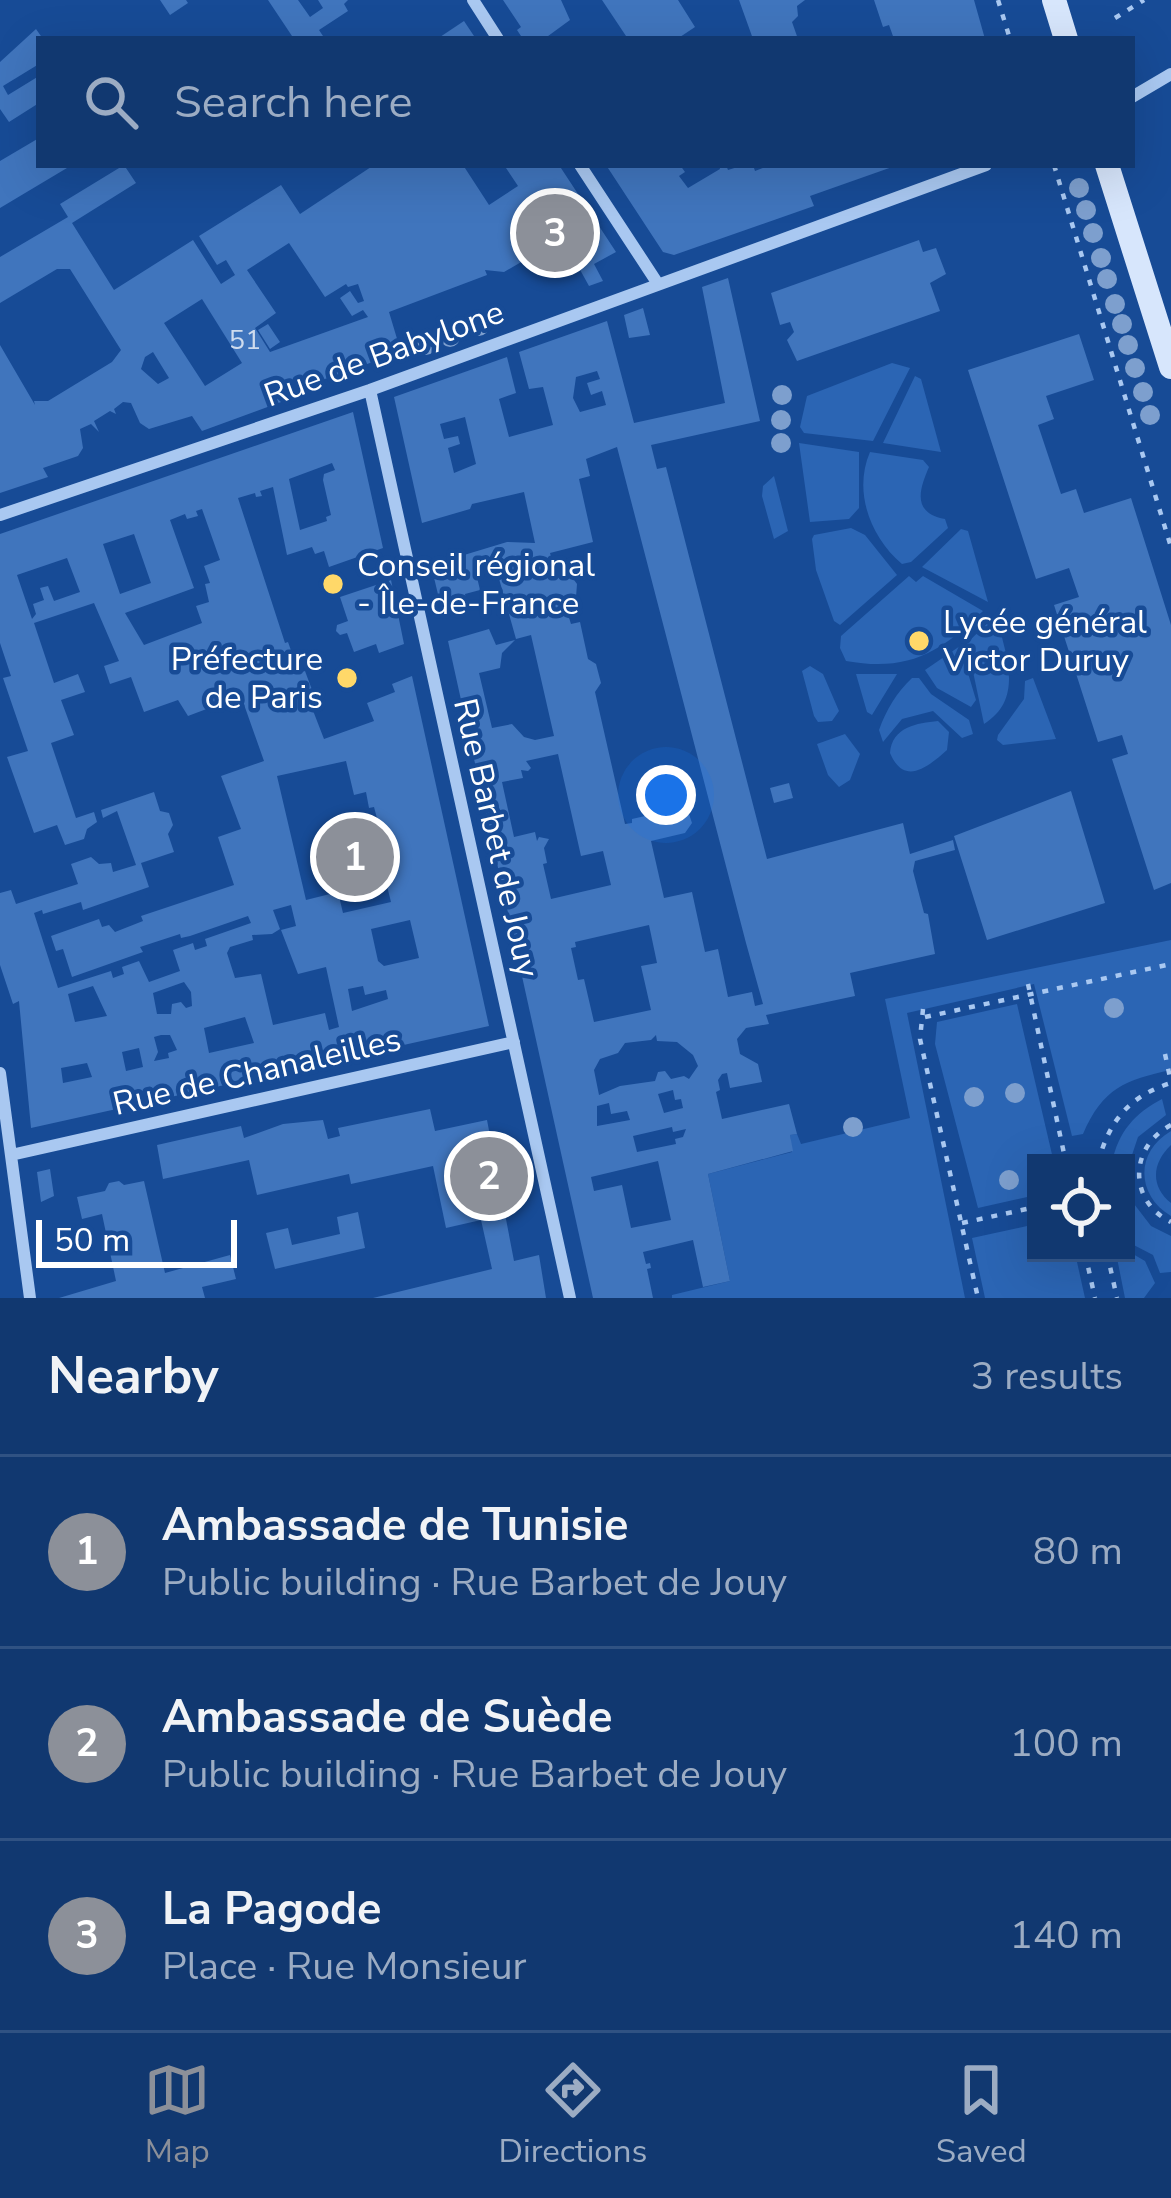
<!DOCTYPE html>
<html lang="en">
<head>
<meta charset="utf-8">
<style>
  :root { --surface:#113870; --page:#1e4378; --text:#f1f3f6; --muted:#9cacc3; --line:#305283; --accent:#8c9099 }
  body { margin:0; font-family:"Nunito Sans",sans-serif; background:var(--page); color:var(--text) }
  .controls { position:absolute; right:36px; bottom:36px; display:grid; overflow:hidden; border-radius:0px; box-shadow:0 12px 48px #0002 }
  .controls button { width:108px; height:108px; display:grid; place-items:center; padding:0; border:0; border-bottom:3px solid var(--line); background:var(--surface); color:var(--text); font:60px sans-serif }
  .scale { position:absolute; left:36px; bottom:30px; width:201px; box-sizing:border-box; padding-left:12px; border:6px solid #fff; border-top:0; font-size:33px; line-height:42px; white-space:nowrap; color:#fff; -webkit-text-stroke:9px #174b96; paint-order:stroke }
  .you { position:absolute; left:666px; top:795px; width:42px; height:42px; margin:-30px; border:9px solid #fff; border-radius:50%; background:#1a73e8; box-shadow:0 0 0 18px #1a73e833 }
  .badge { display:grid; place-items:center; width:78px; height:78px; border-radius:50%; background:var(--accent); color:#fff; font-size:39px; font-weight:700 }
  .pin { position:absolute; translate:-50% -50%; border:6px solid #fff; box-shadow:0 3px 12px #0006 }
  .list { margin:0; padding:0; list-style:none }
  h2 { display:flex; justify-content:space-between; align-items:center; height:156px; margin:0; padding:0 48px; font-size:51px }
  h2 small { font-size:39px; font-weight:400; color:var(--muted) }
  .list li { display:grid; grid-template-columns:78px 1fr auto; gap:36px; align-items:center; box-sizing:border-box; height:192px; padding:0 48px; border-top:3px solid var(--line) }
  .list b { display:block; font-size:45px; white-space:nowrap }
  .list p { margin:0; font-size:39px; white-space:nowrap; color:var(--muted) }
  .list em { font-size:39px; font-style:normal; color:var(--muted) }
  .icon { flex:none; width:66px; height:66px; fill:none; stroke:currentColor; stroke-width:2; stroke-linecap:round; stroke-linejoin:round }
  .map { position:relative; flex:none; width:1171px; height:1298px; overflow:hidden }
  .search { position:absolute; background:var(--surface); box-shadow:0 12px 48px #0002; left:36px; right:36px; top:36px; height:132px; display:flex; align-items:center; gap:30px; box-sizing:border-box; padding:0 42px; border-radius:0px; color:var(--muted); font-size:45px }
  .sheet { height:732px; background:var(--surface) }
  nav { display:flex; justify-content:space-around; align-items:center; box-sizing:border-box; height:168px; border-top:3px solid var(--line); background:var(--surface); font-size:33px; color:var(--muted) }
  nav a { display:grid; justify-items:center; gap:6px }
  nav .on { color:var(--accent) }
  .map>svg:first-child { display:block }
</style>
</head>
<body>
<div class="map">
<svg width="1171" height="1298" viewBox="0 0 1171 1298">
  <rect width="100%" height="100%" fill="#174b96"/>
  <!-- green -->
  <path fill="#2b65b4" d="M 892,363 L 910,368 L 873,441 L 804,433 L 800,427 L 807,396 Z
    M 915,376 L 921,379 L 941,452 L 883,443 Z
    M 799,443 L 859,452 L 859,508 L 849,519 L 810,522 Z
    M 870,452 L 923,460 L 929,467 C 919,490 912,513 945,519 L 948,528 L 911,562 L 902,564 C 870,537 853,491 870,452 Z
    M 774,476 L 788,531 L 774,539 L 762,496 L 763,486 Z
    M 851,528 L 865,535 L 897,575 L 840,625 L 834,621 L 816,570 L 812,539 L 814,535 Z
    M 961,529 L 968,531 L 988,602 L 922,567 Z
    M 909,576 L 916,582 L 923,576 L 983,611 C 940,653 908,672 846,661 L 840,648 L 841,636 Z
    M 993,618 L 998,622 C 1007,658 1023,700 984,724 L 967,643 Z
    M 960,646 L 976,700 L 971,707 L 937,688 L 925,670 Z
    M 810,666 L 823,674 L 839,711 L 832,721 L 818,722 L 814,716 L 802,671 Z
    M 856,674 L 897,674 L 872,715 L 867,712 Z
    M 912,678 L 919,678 L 931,694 L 969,720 L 973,734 L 962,738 L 933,711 L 902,719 L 883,742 L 879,730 C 886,710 897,692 912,678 Z
    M 1033,678 L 1056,739 L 1003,745 L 997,740 L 998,735 L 1024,699 L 1025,681 Z
    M 938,721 L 949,732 L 947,750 C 927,768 904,786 890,753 C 892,727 917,723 938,721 Z
    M 845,734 L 860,754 L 850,780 L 839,787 L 828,775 L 817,744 Z
    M 1171,940 L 1171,1070 C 1125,1080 1103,1088 1083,1134 L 1072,1136 L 1034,984 L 907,1013 L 965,1298 L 672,1298 L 672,1295 L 730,1281 L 708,1174 L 792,1152 L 790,1135 L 797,1134 L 801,1144 L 910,1118 L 885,999 Z
    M 1017,1004 L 1054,1163 L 1036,1163 L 1036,1195 L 978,1208 L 935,1044 L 937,1022 Z
    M 1162,1099 L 1166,1115 L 1138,1137 L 1126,1173 L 1126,1163 L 1112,1163 C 1118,1132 1135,1113 1162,1099 Z
    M 1171,1131 L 1171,1145 C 1152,1163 1150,1186 1171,1203 L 1171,1216 C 1136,1195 1135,1152 1171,1131 Z
    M 1131,1200 L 1151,1226 L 1171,1236 L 1171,1272 L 1160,1273 L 1153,1255 L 1126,1241 L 1126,1201 Z
    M 1036,1224 L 1036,1253 L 1075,1253 L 1085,1298 L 985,1298 L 972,1238 Z
    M 1126,1250 L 1145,1261 L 1155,1283 L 1144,1298 L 1125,1298 L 1116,1253 L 1126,1253 Z"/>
  <!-- building -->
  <path fill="#4075bd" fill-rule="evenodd" d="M 160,0 L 186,0 L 188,3 L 170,15 Z
    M 268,0 L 298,0 L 310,17 L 323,8 L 318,0 L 348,0 L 344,4 L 348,11 L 319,30 L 325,39 L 294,39 Z
    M 503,0 L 561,0 L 570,20 L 544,39 L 523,39 L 517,30 L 521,27 Z
    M 602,0 L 678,0 L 695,27 L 677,39 L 628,39 Z
    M 739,0 L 805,0 L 797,6 L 798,16 L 792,22 L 798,39 L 753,39 Z
    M 874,0 L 974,0 L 985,39 L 894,39 L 889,25 L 883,27 Z
    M 464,21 L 476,39 L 437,39 Z
    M 36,29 L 43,39 L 39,39 L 39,64 L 3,86 L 8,95 L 39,76 L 39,103 L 9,122 L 0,109 L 0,62 Z
    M 39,138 L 39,165 L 72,165 L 0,208 L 0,161 Z
    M 124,165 L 136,183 L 72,223 L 114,290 L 193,240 L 221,284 L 235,275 L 226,260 L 217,265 L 199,236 L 281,185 L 300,214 L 374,165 L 463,165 L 489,205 L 518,186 L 504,165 L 559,165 L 616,252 L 594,264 L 603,281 L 589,286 L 563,239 L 558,242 L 559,248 L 541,258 L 535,254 L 504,272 L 485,270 L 487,275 L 389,312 L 401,352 L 305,386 L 300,395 L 202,431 L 192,416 L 149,429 L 140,423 L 131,403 L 123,402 L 114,409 L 116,414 L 110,411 L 94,421 L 99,432 L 91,424 L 80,429 L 83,448 L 78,456 L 43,468 L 48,477 L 0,493 L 0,345 L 35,405 L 34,401 L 48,401 L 112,362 L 121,350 L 70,269 L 57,269 L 0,303 L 0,257 L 68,217 L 60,204 ZM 289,243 L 325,297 L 346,284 L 348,287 L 358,284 L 364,301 L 358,303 L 350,291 L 340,298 L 352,316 L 363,310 L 368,317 L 270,352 L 255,328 L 276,313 L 247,270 ZM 202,299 L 242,363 L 205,386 L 164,323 ZM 153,352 L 169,378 L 158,384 L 141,369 L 145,357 Z
    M 606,165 L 680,165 L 685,172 L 679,176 L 688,188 L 720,169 L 719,165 L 726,165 L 728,170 L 744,165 L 753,165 L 755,171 L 770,165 L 895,166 L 810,196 L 814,206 L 674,255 L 663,252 Z
    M 919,240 L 923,252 L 936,248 L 946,274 L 930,283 L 940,311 L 797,361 L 787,340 L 794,332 L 790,322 L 780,325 L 771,293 Z
    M 728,278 L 760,421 L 651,445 L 657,469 L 666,467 L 767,859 L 903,823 L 910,854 L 953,840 L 955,850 L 915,861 L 913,871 L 924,913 L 928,914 L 935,954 L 850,973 L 855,996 L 766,1015 L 769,1024 L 746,1028 L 737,1039 L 740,1054 L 758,1064 L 762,1082 L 730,1088 L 727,1073 L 722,1074 L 718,1080 L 720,1090 L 716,1092 L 722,1119 L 789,1104 L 797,1134 L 790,1135 L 793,1151 L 708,1174 L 730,1281 L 703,1287 L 693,1240 L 643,1252 L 646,1264 L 650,1263 L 651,1268 L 647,1269 L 653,1298 L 593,1298 L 448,641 L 489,629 L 496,645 L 515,640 L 502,653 L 500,668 L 479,673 L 492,728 L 512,724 L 524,737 L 535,740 L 554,736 L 531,635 L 516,639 L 496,568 L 476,573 L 480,590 L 465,594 L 466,600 L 441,607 L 431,565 L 507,542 L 535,543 L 524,492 L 472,504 L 470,509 L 422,523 L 394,397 L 507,357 L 516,393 L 499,399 L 509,437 L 553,425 L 543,387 L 529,389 L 519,352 L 607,321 L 634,423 L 725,403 L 702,287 ZM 597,371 L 600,379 L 587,383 L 591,395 L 602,391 L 606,405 L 580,412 L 573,398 L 576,377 ZM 465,417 L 476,464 L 454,473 L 448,448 L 460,444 L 458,436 L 444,439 L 440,424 ZM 617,447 L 746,943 L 763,1004 L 755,1006 L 752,992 L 728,997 L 718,949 L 705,952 L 692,892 L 664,898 L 651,841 L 685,833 L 692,823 L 689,814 L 681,809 L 667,811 L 632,819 L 632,823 L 625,824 L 595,692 L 601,683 L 596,664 L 588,659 L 580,622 L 571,624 L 565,605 L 576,597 L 577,584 L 569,573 L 555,571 L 550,553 L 593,542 L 579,479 L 590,476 L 586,459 ZM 558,754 L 581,856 L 603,851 L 611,885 L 551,899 L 543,864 L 547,863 L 544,848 L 549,839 L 539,837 L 537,841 L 535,832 L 514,837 L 502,782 L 523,778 L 521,770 L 528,771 L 531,768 L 526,761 ZM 649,925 L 657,963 L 641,966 L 651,1010 L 594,1022 L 584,979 L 578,980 L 571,948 L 576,947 L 575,942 ZM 656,1035 L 657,1041 L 677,1042 L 693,1055 L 698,1066 L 689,1079 L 684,1076 L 671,1079 L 665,1071 L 658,1072 L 655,1081 L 620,1086 L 599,1095 L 594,1070 L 600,1059 L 618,1053 L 625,1043 L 651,1040 ZM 673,1090 L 675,1100 L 681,1099 L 683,1108 L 664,1113 L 658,1094 ZM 609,1103 L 611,1114 L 627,1111 L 630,1120 L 597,1126 L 597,1106 ZM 672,1127 L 673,1132 L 686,1129 L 683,1137 L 675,1139 L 676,1144 L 637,1152 L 633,1136 ZM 658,1161 L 671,1220 L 631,1228 L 622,1185 L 594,1191 L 591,1177 Z
    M 643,308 L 650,335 L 629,338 L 624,315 Z
    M 268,324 L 280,342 L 270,349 L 258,330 Z
    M 1079,334 L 1094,380 L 1046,396 L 1054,419 L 1038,425 L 1061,494 L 1076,489 L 1084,513 L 1131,498 L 1171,625 L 1171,883 L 1154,890 L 1112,759 L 1128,754 L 1122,735 L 1098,742 L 1054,605 L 1079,597 L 1069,568 L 1036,579 L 968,370 Z
    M 353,412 L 383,548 L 329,567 L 324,551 L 315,554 L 312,547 L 287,555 L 273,487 L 260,491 L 262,496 L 256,497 L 255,493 L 238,498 L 285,643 L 288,642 L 299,673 L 305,671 L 318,706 L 312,708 L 324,739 L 374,721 L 367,703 L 395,692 L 392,684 L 412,676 L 489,1026 L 31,1128 L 19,1001 L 13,1004 L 0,965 L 0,893 L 11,890 L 16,904 L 78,884 L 71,864 L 91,857 L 99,864 L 111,863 L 113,872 L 136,865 L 117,811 L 103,818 L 101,810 L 154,792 L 160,811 L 169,813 L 173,825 L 168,834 L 174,852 L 141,863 L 149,887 L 83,910 L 81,902 L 43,914 L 42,910 L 34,913 L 58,988 L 111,971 L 113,978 L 124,974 L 122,967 L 139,961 L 149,982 L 180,971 L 173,950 L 193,943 L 195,950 L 207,946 L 205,939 L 251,923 L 248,916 L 190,936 L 181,938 L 180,934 L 140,947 L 143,952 L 72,977 L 63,949 L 56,951 L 51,936 L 99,919 L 102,927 L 109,925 L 115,932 L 143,921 L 141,916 L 234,885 L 218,837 L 241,829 L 221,776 L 264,761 L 241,696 L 188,716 L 178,700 L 144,712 L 131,677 L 110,684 L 104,666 L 119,661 L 94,603 L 34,623 L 54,683 L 78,674 L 85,692 L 61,700 L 74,735 L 51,743 L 76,818 L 94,812 L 97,822 L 87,829 L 84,839 L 65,845 L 57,825 L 34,833 L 7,757 L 28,751 L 3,678 L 11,676 L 0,643 L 0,534 ZM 332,463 L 335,470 L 324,474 L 323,480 L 331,515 L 326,517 L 327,521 L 300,530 L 289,479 ZM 202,509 L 220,560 L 204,566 L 210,583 L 205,584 L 209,602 L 196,606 L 202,623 L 144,645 L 125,613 L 194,588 L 170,520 L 185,514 L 187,519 L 198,516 L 196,511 ZM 134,534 L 151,583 L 120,594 L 103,544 ZM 67,558 L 80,592 L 54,601 L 48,586 L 40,588 L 44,600 L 33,604 L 36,614 L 32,619 L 17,575 ZM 346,761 L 354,795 L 366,792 L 369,808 L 374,807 L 378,822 L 375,828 L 379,846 L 384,850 L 387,865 L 382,866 L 391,902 L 343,913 L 338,892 L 306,900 L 277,776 ZM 291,905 L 296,926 L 281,930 L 298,974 L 326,967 L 339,1027 L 329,1030 L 325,1013 L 273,1025 L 261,974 L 235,978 L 227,953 L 230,947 L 253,940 L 252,935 L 272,934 L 280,929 L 273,910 ZM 410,920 L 419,958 L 384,966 L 378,961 L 371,929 ZM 184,982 L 191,992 L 192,1006 L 186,1008 L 181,1002 L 172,1004 L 171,1014 L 157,1014 L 153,993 ZM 93,986 L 107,1016 L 75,1022 L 68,994 ZM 363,986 L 365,995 L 386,990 L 388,999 L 352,1011 L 348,989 ZM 245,1017 L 254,1043 L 209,1053 L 204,1028 ZM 161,1035 L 170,1035 L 177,1050 L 168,1053 L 169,1058 L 154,1061 L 158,1052 L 154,1037 ZM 139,1048 L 143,1067 L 126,1071 L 122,1052 ZM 87,1063 L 92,1077 L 63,1083 L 61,1068 Z
    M 391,580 L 404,644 L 379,653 L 376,644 L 354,652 L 347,633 L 340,635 L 336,631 L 337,625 L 348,621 L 340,597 Z
    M 789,783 L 793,798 L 774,803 L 770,788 Z
    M 1071,791 L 1105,903 L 987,940 L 954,836 Z
    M 430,1109 L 435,1131 L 487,1120 L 514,1261 L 539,1255 L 546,1298 L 373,1298 L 492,1269 L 481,1220 L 446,1228 L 433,1166 L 351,1184 L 349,1174 L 257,1195 L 249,1160 L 163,1179 L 157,1145 L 241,1126 L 244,1138 L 283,1124 L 323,1120 L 328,1139 L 340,1136 L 338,1128 Z
    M 50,1169 L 54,1196 L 41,1202 L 37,1172 Z
    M 119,1181 L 124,1185 L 144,1181 L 165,1273 L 230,1255 L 236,1279 L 202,1287 L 205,1298 L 59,1298 L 116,1281 L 102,1214 L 82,1219 L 77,1197 L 105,1191 L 109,1183 Z
    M 358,1212 L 365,1248 L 275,1269 L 266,1233 L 288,1228 L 292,1245 L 340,1234 L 337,1217 Z"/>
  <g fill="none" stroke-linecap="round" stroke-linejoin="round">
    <!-- path -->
    <path stroke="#a9c8f1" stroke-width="4.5" stroke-dasharray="6 9" stroke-linecap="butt" d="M 998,0 L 1010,39
      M 1115,18 L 1144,0
      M 1054,165 L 1171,547
      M 1028,984 L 1066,1163
      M 923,1009 L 920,1039 L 978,1298
      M 925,1017 L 1171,964
      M 1165,1054 L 1171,1082
      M 1171,1125 C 1129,1147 1128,1201 1171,1222
      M 1098,1163 C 1109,1121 1129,1096 1171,1083
      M 1126,1188 L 1139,1186
      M 962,1223 L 1036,1207
      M 1085,1253 L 1095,1298
      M 1107,1253 L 1117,1298"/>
    <!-- minor -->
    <path stroke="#a9c8f1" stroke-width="12" d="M 473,0 L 498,39
      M 1132,97 L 1171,74
      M 580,165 L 658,284
      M 370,390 L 570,1298
      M 0,515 L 370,390 L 986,165
      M 0,1073 L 30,1298
      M 11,1155 L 514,1042"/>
    <!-- secondary -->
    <path stroke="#d7e6fc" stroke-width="24" d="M 1054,0 L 1066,39
      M 1107,165 L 1171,367"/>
  </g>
  <!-- trees -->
  <g fill="#7d9fce">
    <circle cx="1079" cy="188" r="10"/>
    <circle cx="1086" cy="210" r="10"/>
    <circle cx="1093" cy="233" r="10"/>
    <circle cx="1101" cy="258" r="10"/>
    <circle cx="1107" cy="279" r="10"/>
    <circle cx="1115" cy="304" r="10"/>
    <circle cx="1122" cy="324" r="10"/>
    <circle cx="479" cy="326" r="10"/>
    <circle cx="450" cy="337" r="10"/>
    <circle cx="426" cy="345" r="10"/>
    <circle cx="1128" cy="345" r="10"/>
    <circle cx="1135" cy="368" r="10"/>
    <circle cx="1143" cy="392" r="10"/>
    <circle cx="782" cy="395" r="10"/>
    <circle cx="1150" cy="415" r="10"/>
    <circle cx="781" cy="420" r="10"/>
    <circle cx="781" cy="443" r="10"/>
    <circle cx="1114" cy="1008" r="10"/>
    <circle cx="1015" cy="1093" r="10"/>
    <circle cx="974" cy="1097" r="10"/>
    <circle cx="853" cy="1127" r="10"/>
    <circle cx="1009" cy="1180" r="10"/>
  </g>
  <!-- markers -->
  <g fill="#ffd869" stroke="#174b96" stroke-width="4.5">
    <circle cx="333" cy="584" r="12"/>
    <circle cx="919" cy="641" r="12"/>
    <circle cx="347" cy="678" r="12"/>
  </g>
  <g text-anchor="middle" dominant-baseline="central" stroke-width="9" stroke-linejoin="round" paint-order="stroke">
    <!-- number labels -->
    <g font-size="27" fill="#cfdcee">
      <text x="245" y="340">51</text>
    </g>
    <!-- street labels -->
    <g font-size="33" fill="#fff" stroke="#174b96">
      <text transform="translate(384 354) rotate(-20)">Rue de Babylone</text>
      <text transform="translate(496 838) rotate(77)">Rue Barbet de Jouy</text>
      <text transform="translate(257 1072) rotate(-13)">Rue de Chanaleilles</text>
    </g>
    <!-- poi labels -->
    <g font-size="33" fill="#fff" stroke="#174b96" text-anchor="start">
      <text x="357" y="565">Conseil régional<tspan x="357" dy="38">- Île-de-France</tspan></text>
      <text x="943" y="622">Lycée général<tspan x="943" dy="38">Victor Duruy</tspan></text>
      <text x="323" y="659" text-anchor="end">Préfecture<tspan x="323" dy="38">de Paris</tspan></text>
    </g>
  </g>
</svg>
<div class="controls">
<button><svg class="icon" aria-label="locate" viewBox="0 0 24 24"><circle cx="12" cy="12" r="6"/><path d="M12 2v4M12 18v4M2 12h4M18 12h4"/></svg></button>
</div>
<div class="scale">50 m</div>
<div class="you"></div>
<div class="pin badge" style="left:355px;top:857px">1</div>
<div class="pin badge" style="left:489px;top:1176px">2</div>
<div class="pin badge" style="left:555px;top:233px">3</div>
<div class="search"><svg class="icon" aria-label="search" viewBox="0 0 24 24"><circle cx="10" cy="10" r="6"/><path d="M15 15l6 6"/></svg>Search here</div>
</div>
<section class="sheet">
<h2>Nearby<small>3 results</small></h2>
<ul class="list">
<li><span class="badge">1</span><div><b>Ambassade de Tunisie</b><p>Public building · Rue Barbet de Jouy</p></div><em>80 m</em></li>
<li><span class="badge">2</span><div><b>Ambassade de Suède</b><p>Public building · Rue Barbet de Jouy</p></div><em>100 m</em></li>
<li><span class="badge">3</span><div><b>La Pagode</b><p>Place · Rue Monsieur</p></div><em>140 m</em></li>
</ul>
</section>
<nav>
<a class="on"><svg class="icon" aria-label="map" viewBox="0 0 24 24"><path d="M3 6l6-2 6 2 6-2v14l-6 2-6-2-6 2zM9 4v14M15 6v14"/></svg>Map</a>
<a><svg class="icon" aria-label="directions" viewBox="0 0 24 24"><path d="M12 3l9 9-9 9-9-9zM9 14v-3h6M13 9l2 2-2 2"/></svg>Directions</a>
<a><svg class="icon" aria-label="saved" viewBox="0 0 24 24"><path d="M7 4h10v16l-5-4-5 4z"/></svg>Saved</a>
</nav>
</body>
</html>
